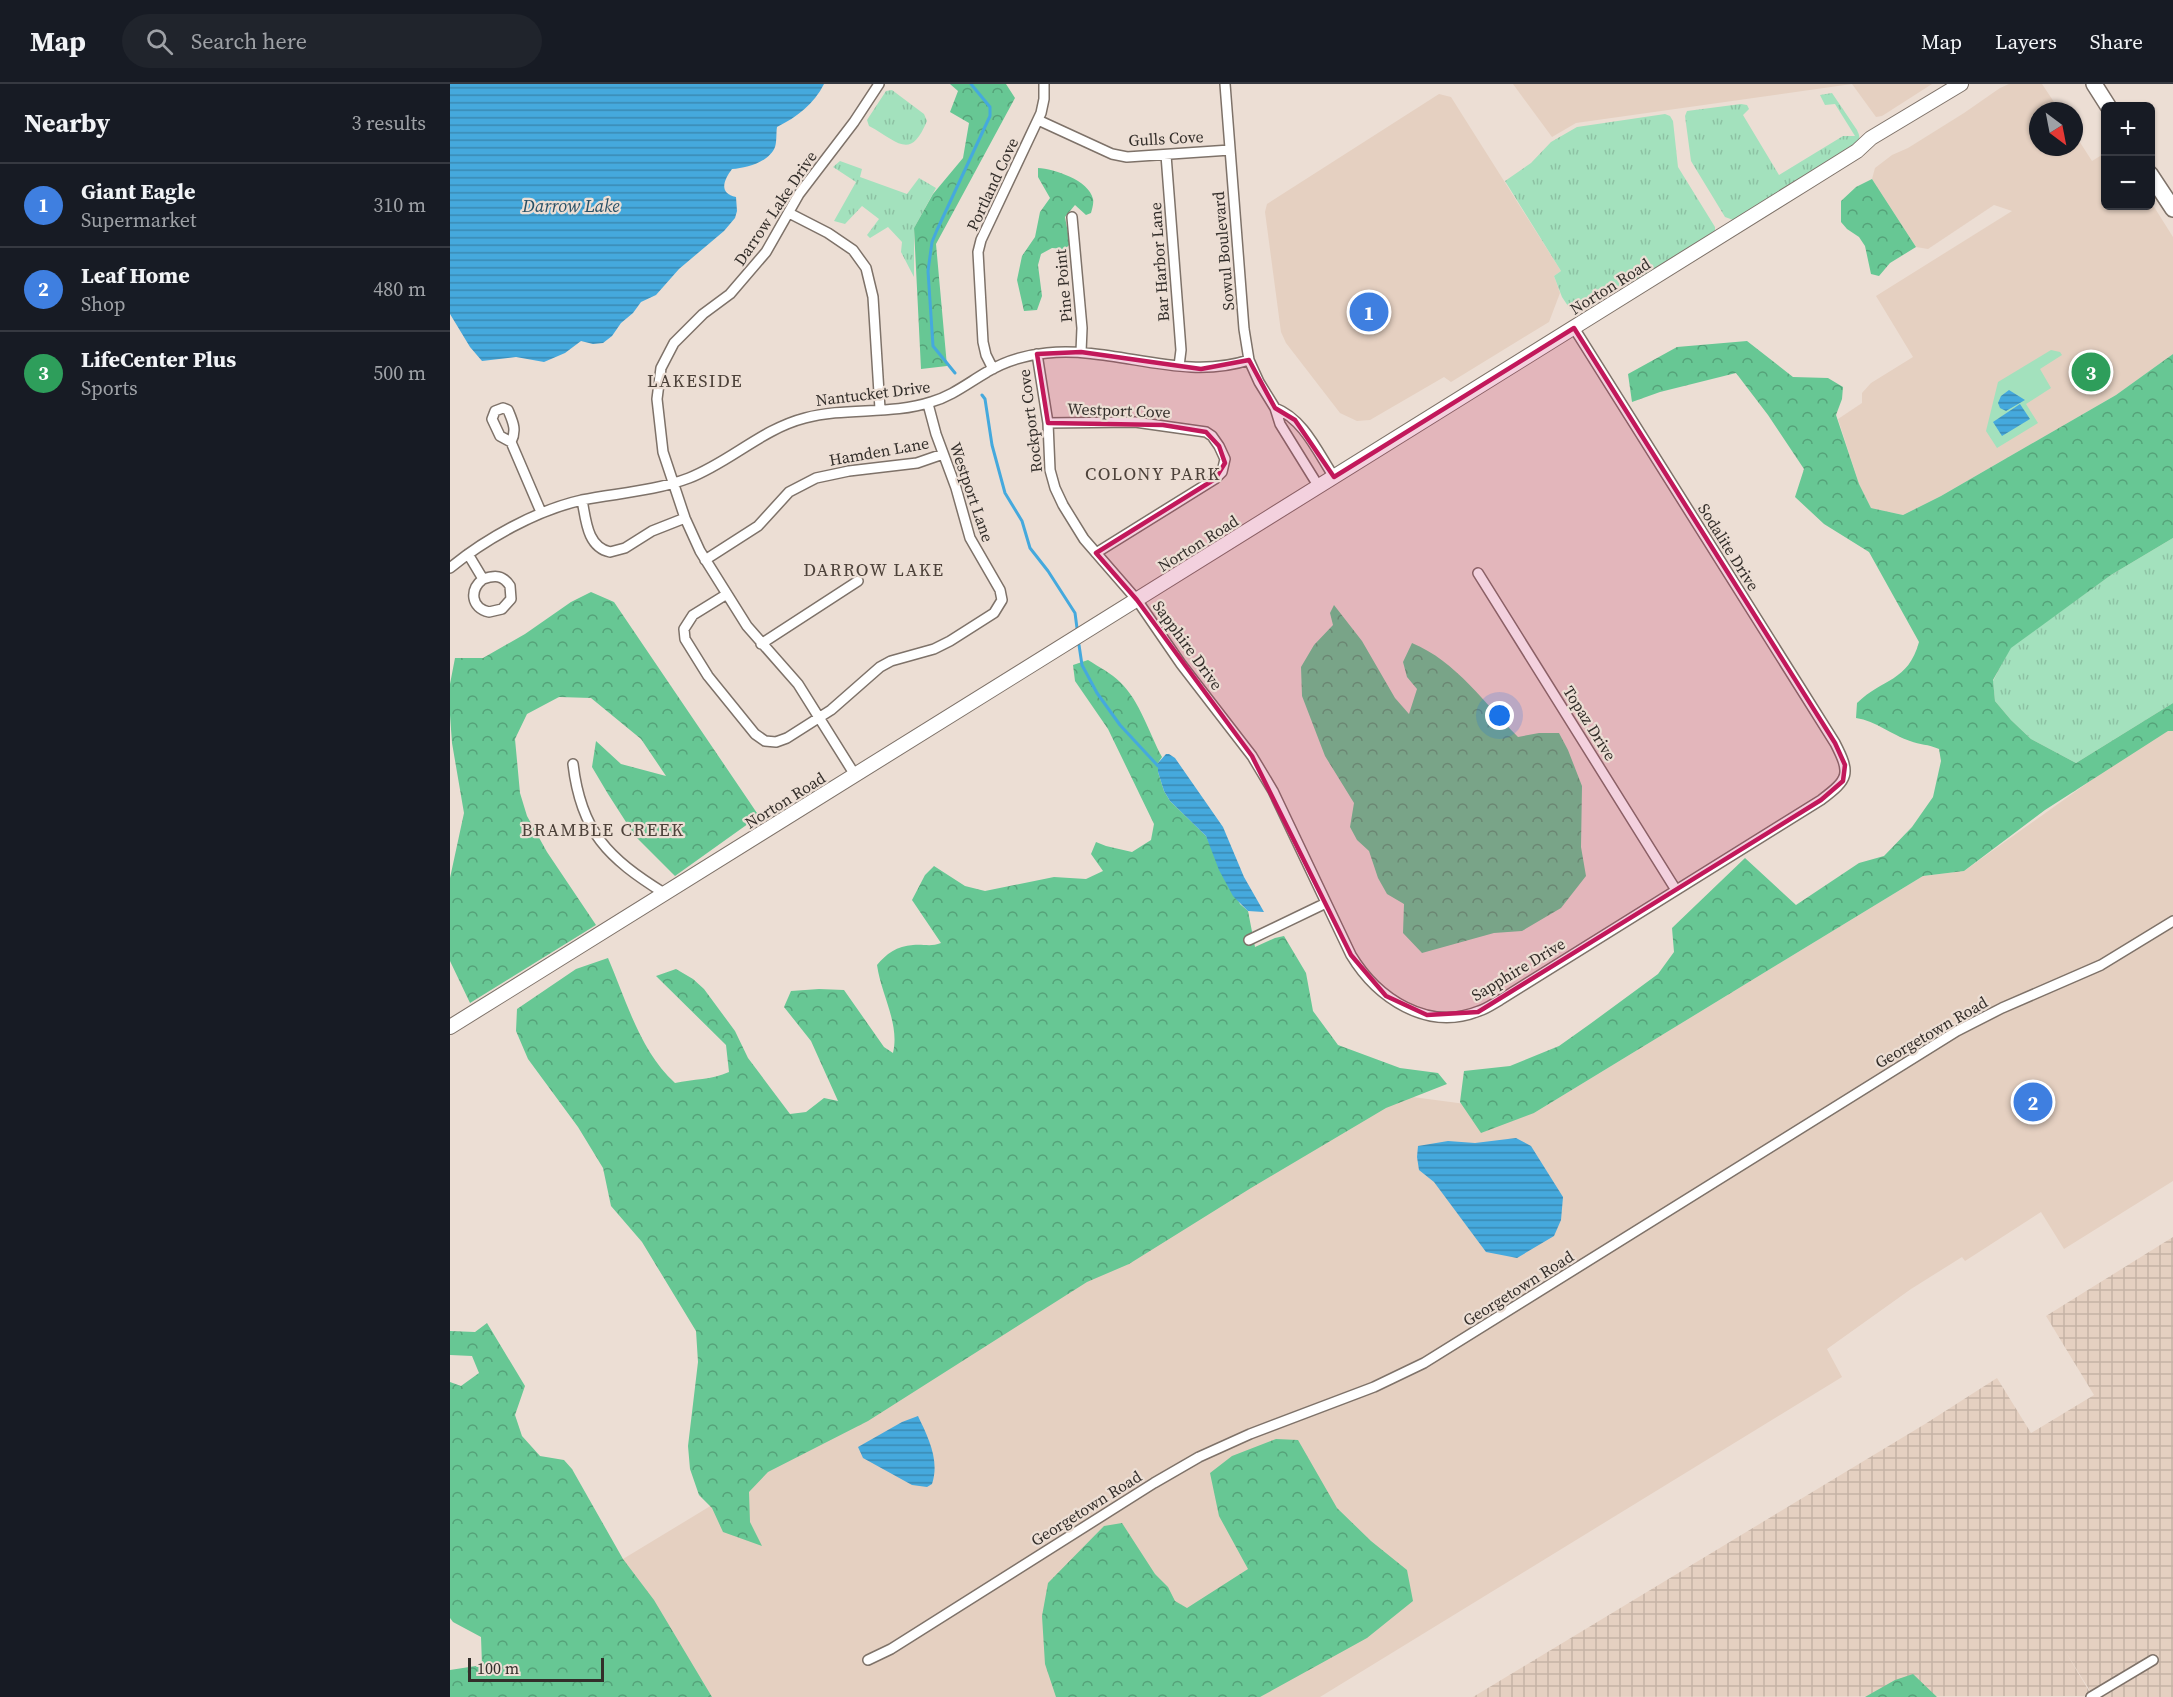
<!DOCTYPE html>
<html lang="en">
<head>
<meta charset="utf-8">
<style>
  :root { --surface:#171b24; --page:#20242c; --text:#f1f3f6; --muted:#9ea1a6; --line:#363941; --accent:#8eb2b2 }
  body { margin:0; font-family:"Source Serif 4",serif; background:var(--page); color:var(--text) }
  .controls { position:absolute; right:18px; top:18px; display:grid; overflow:hidden; border-radius:9px; box-shadow:0 2px 4px #0004 }
  .controls button { width:54px; height:54px; display:grid; place-items:center; padding:0; border:0; border-bottom:2px solid var(--line); background:var(--surface); color:var(--text); font:30px sans-serif }
  .compass { position:absolute; left:1579px; top:18px; width:54px; height:54px; border-radius:50%; background:var(--surface); box-shadow:0 2px 4px #0004; rotate:148deg }
  .scale { position:absolute; left:18px; bottom:15px; width:136px; box-sizing:border-box; padding-left:6px; border:3px solid #332e2a; border-top:0; font-size:16px; line-height:21px; white-space:nowrap; color:#332e2a; -webkit-text-stroke:4px #ecded4; paint-order:stroke }
  .you { position:absolute; left:1050px; top:632px; width:21px; height:21px; margin:-15px; border:4px solid #fff; border-radius:50%; background:#1a73e8; box-shadow:0 0 0 9px #1a73e833 }
  .badge { display:grid; place-items:center; width:39px; height:39px; border-radius:50%; background:var(--accent); color:#fff; font-size:20px; font-weight:700 }
  .pin { position:absolute; translate:-50% -50%; border:3px solid #fff; box-shadow:0 2px 6px #0006 }
  .list { margin:0; padding:0; list-style:none }
  h2 { display:flex; justify-content:space-between; align-items:center; height:78px; margin:0; padding:0 24px; font-size:26px }
  h2 small { font-size:20px; font-weight:400; color:var(--muted) }
  .list li { display:grid; grid-template-columns:39px 1fr auto; gap:18px; align-items:center; box-sizing:border-box; height:84px; padding:0 24px; border-top:2px solid var(--line) }
  .list b { display:block; font-size:22px; white-space:nowrap }
  .list p { margin:0; font-size:20px; white-space:nowrap; color:var(--muted) }
  .list em { font-size:20px; font-style:normal; color:var(--muted) }
  .icon { flex:none; width:33px; height:33px; fill:none; stroke:currentColor; stroke-width:2; stroke-linecap:round; stroke-linejoin:round }
  .map { position:relative; flex:none; width:1723px; height:1613px; overflow:hidden }
  header { display:flex; align-items:center; gap:36px; box-sizing:border-box; height:84px; padding:0 30px; background:var(--surface); border-bottom:2px solid var(--line) }
  header strong { font-size:28px }
  nav { display:flex; gap:33px; margin-inline-start:auto; font-size:21px }
  .search { width:420px; height:54px; background:var(--page); display:flex; align-items:center; gap:15px; box-sizing:border-box; padding:0 21px; border-radius:33px; color:var(--muted); font-size:22px }
  main { display:flex }
  aside { flex:1; background:var(--surface) }
  .map>svg:first-child { display:block }
</style>
</head>
<body>
<header>
<strong>Map</strong>
<div class="search"><svg class="icon" aria-label="search" viewBox="0 0 24 24"><circle cx="10" cy="10" r="6"/><path d="M15 15l6 6"/></svg>Search here</div>
<nav><a>Map</a><a>Layers</a><a>Share</a></nav>
</header>
<main>
<aside>
<h2>Nearby<small>3 results</small></h2>
<ul class="list">
<li><span class="badge" style="background:#3f7fe0">1</span><div><b>Giant Eagle</b><p>Supermarket</p></div><em>310 m</em></li>
<li><span class="badge" style="background:#3f7fe0">2</span><div><b>Leaf Home</b><p>Shop</p></div><em>480 m</em></li>
<li><span class="badge" style="background:#2e9e5b">3</span><div><b>LifeCenter Plus</b><p>Sports</p></div><em>500 m</em></li>
</ul>
</aside>
<div class="map">
<svg width="1723" height="1613" viewBox="0 0 1723 1613">
  <defs>
    <pattern id="industrial-grid" width="8" height="8" patternUnits="userSpaceOnUse" patternTransform="scale(1.5)"><rect width="8" height="8" fill="#e5d0c1"/><path d="M0 4h8M4 0v8" fill="none" stroke="#c5b3a6"/></pattern>
    <pattern id="grass-tufts" width="24" height="20" patternUnits="userSpaceOnUse" patternTransform="scale(1.5)"><rect width="24" height="20" fill="#a3e1bd"/><path d="M3 7l-1-3M5 7V3M7 7l1-3M15 17l-1-3M17 17v-4M19 17l1-3" fill="none" stroke="#8dc1a3"/></pattern>
    <pattern id="forest-crowns" width="20" height="18" patternUnits="userSpaceOnUse" patternTransform="scale(1.5)"><rect width="20" height="18" fill="#67c794"/><path d="M2 6a3 3 0 1 1 6 0M12 15a3 3 0 1 1 6 0" fill="none" stroke="#55a279"/></pattern>
    <pattern id="water-rules" width="6" height="5" patternUnits="userSpaceOnUse" patternTransform="scale(1.5)"><rect width="6" height="5" fill="#45a9dd"/><path d="M0 2.5h6" fill="none" stroke="#3a8ab3"/></pattern>
  </defs>
  <rect width="100%" height="100%" fill="#ecded4"/>
  <!-- built -->
  <path fill="#e5d0c1" d="M 1063,0 L 1482,0 L 1432,32 L 1426,33 L 1402,0 L 1126,39 L 1102,53 Z
    M 1559,0 L 1592,0 L 1610,27 L 1588,27 L 1588,63 L 1624,63 L 1624,49 L 1642,77 L 1655,69 L 1656,122 L 1700,122 L 1701,118 L 1723,153 L 1723,270 L 1666,311 L 1491,412 L 1453,431 L 1421,424 L 1409,400 L 1388,335 L 1412,319 L 1412,309 L 1421,299 L 1463,273 L 1426,212 L 1562,127 L 1544,121 L 1478,165 L 1466,163 L 1422,95 L 1425,84 L 1442,71 L 1458,64 L 1514,29 L 1550,4 Z
    M 989,10 L 1001,13 L 1111,187 L 1104,192 L 1110,209 L 1099,238 L 1001,298 L 994,293 L 920,336 L 907,337 L 890,329 L 836,259 L 831,248 L 815,128 L 817,120 Z
    M 1723,638 L 1723,1097 L 1614,1165 L 1591,1128 L 1515,1177 L 1512,1173 L 1461,1205 L 1377,1265 L 1392,1293 L 870,1613 L 259,1613 L 173,1475 L 940,1010 L 1084,1029 L 1473,792 L 1514,787 Z"/>
  <!-- industrial -->
  <path fill="url(#industrial-grid)" d="M 1723,1153 L 1723,1613 L 1644,1613 L 1615,1567 L 1642,1612 L 1023,1613 L 1475,1340 L 1547,1294 L 1581,1349 L 1644,1311 L 1596,1232 Z"/>
  <!-- grass -->
  <path fill="url(#grass-tufts)" d="M 442,6 L 474,30 L 477,37 C 460,77 449,58 419,42 L 417,36 L 436,7 Z
    M 1382,9 L 1407,46 C 1408,49 1410,51 1409,55 C 1404,70 1305,126 1286,137 L 1275,133 L 1241,77 L 1235,32 L 1237,27 L 1291,20 L 1297,21 L 1299,25 L 1293,31 L 1329,91 L 1393,52 L 1405,52 L 1385,20 L 1375,21 L 1370,11 Z
    M 1215,30 L 1220,32 L 1223,37 L 1228,83 L 1265,143 L 1265,149 L 1190,195 L 1170,202 L 1134,225 L 1120,225 L 1112,213 L 1104,192 L 1111,187 L 1055,97 L 1081,79 L 1101,58 L 1127,43 Z
    M 390,77 L 412,85 L 410,93 L 457,110 L 469,94 L 486,104 L 464,144 L 464,193 L 451,168 L 452,158 L 438,143 L 420,154 L 417,151 L 429,135 L 412,122 L 395,140 L 384,137 L 406,98 L 383,83 Z
    M 1723,454 L 1723,619 L 1626,679 L 1581,655 L 1561,636 L 1545,617 L 1543,597 L 1560,564 L 1661,491 Z"/>
  <!-- forest -->
  <path fill="url(#forest-crowns)" d="M 500,0 L 556,0 L 565,14 L 486,160 L 497,282 L 471,285 L 464,144 L 483,110 L 513,74 L 519,39 L 500,28 L 508,7 Z
    M 588,84 C 604,85 639,96 643,115 C 644,119 642,125 641,129 L 636,131 L 625,121 L 615,133 L 620,160 L 615,165 L 602,164 L 591,170 L 588,181 L 592,212 L 587,226 L 574,227 L 567,196 L 572,172 L 585,153 L 590,128 L 600,114 L 588,93 Z
    M 1422,95 L 1466,163 L 1440,179 L 1429,192 L 1421,190 L 1415,162 L 1409,153 L 1397,145 L 1391,138 L 1391,117 L 1406,103 Z
    M 1297,257 L 1343,293 L 1378,294 L 1393,303 L 1392,315 L 1386,331 L 1409,400 L 1421,424 L 1453,431 L 1491,412 L 1666,311 L 1723,270 L 1723,454 L 1661,491 L 1561,564 L 1543,596 L 1545,617 L 1561,636 L 1581,655 L 1626,679 L 1723,619 L 1723,647 L 1718,647 L 1595,726 L 1514,787 L 1473,792 L 1084,1029 L 1031,1049 L 1010,1018 L 1014,987 L 1060,982 L 1109,962 L 1140,940 L 1208,890 L 1224,868 L 1222,844 L 1295,774 L 1346,821 L 1409,779 L 1434,772 L 1462,743 L 1483,713 L 1491,677 L 1489,665 C 1478,660 1470,661 1460,657 C 1442,651 1426,637 1406,634 L 1407,619 C 1433,594 1458,598 1469,558 L 1419,468 L 1374,440 L 1345,413 L 1354,385 L 1318,331 L 1286,289 L 1210,308 L 1182,318 L 1178,290 L 1227,263 Z
    M 141,508 L 164,518 L 309,732 L 225,792 L 185,752 L 158,710 L 142,683 L 146,657 L 171,680 L 216,692 L 191,655 L 141,614 L 109,613 L 77,630 L 65,655 L 70,709 L 77,732 L 97,768 L 146,841 L 20,919 L 0,877 L 0,794 L 14,729 L 2,659 L 0,631 L 0,600 L 5,574 L 33,574 L 75,550 L 121,518 Z
    M 884,521 L 912,557 L 945,614 L 959,630 L 967,605 L 957,593 L 953,578 L 962,559 C 1006,577 1036,621 1068,653 L 1089,649 L 1109,649 L 1118,666 L 1132,702 L 1131,763 L 1136,792 L 1111,824 L 1072,847 L 1044,849 L 972,869 L 953,849 L 954,820 L 937,810 L 928,794 L 919,767 L 907,756 L 900,743 L 904,719 L 875,672 L 852,612 L 851,583 L 864,561 L 883,541 L 880,529 Z
    M 638,576 C 649,583 661,589 670,598 C 690,617 699,649 712,673 L 708,679 L 708,688 L 714,707 L 720,717 L 756,752 L 790,820 L 798,827 L 805,863 L 825,854 L 834,852 L 856,889 L 863,927 L 888,961 L 950,984 L 988,989 L 997,1000 L 936,1024 L 801,1104 L 679,1180 L 637,1198 L 418,1337 L 318,1388 L 299,1408 L 300,1438 L 312,1462 L 273,1448 L 262,1424 L 249,1411 L 240,1385 L 238,1362 L 248,1278 L 246,1247 L 192,1158 L 161,1122 L 153,1084 L 128,1043 L 78,975 L 66,947 L 67,925 L 126,885 L 158,874 C 176,916 190,967 225,999 C 243,995 262,996 279,988 L 276,961 L 206,892 L 226,885 L 243,895 L 254,905 L 285,947 L 298,974 L 340,1030 L 356,1028 L 374,1014 L 388,1017 L 361,957 L 334,923 L 341,907 L 369,905 L 394,906 L 434,963 L 443,969 C 450,940 431,910 427,881 C 436,870 447,862 463,861 C 474,860 481,863 491,859 L 462,816 L 475,791 L 484,782 L 515,802 L 535,807 L 604,793 L 636,795 L 653,787 L 641,770 L 646,758 L 656,762 L 682,768 L 701,756 L 704,740 L 658,645 L 625,597 L 623,581 Z
    M 37,1239 L 75,1302 L 65,1331 L 72,1352 L 90,1372 L 114,1376 L 122,1385 L 173,1475 L 204,1516 L 262,1613 L 0,1613 L 0,1586 L 32,1581 L 31,1553 L 3,1538 L 0,1534 L 0,1298 L 11,1302 L 29,1289 L 22,1272 L 0,1271 L 0,1247 L 25,1248 Z
    M 826,1355 L 848,1356 L 887,1424 L 921,1457 L 957,1486 L 963,1517 L 917,1554 L 810,1613 L 606,1613 L 595,1580 L 592,1532 L 598,1499 L 654,1442 L 672,1439 L 705,1490 L 718,1503 L 725,1517 L 737,1524 L 798,1485 L 769,1432 L 760,1389 L 782,1372 Z
    M 1463,1590 L 1487,1613 L 1415,1613 L 1445,1596 Z"/>
  <!-- pitch -->
  <path fill="#a3e1bd" d="M 1601,266 L 1610,268 L 1612,271 L 1590,285 L 1601,304 L 1576,320 L 1588,339 L 1547,364 L 1536,347 L 1548,298 Z"/>
  <!-- water -->
  <path fill="url(#water-rules)" d="M 0,0 L 374,0 C 364,20 347,33 327,43 C 326,49 327,57 325,63 C 319,78 297,84 282,85 C 274,96 268,109 286,113 L 287,127 L 285,134 L 274,147 L 229,185 L 206,211 L 191,218 L 183,229 L 171,239 L 162,252 L 153,259 L 143,260 L 131,257 L 115,269 L 94,278 L 66,273 L 32,277 L 20,263 L 0,230 Z
    M 1559,306 L 1575,316 L 1556,327 L 1550,324 L 1548,319 L 1551,312 Z
    M 1570,320 L 1580,335 L 1552,352 L 1543,338 Z
    M 716,670 L 719,670 L 725,674 L 773,743 L 794,793 L 814,828 L 798,827 L 783,812 L 769,786 L 756,752 L 720,717 L 714,707 L 708,688 L 708,679 Z
    M 1066,1054 L 1081,1062 L 1113,1113 L 1111,1136 L 1104,1152 L 1067,1174 L 1036,1168 L 984,1098 L 969,1086 L 967,1073 L 968,1062 L 998,1057 L 1025,1059 Z
    M 468,1332 C 478,1353 490,1376 482,1400 L 477,1403 L 462,1401 L 413,1374 L 408,1363 L 452,1338 Z"/>
  <g fill="none" stroke-linecap="round" stroke-linejoin="round">
    <!-- stream -->
    <path stroke="#45a9dd" stroke-width="3" d="M 505,289 L 483,262 L 478,187 L 482,158 L 487,146 L 540,32 L 540,23 L 521,0
      M 532,311 L 535,315 L 542,361 L 555,409 L 572,437 L 580,464 L 598,487 L 625,529 L 627,544
      M 629,561 L 632,581 L 647,609 L 670,641 L 708,682"/>
    <defs>
      <path id="street" d="M 775,0 L 794,245 L 799,276 L 809,298 L 825,324 L 830,340 L 869,403
        M 588,36 L 662,70 L 677,73 L 780,66
        M 716,71 L 731,266 L 729,282
        M 339,129 L 378,149 L 403,166 L 416,184 L 423,213 L 430,325
        M 622,133 L 632,244 L 631,268
        M 587,270 L 598,339 L 600,386 L 605,404 L 613,421 L 634,455 L 687,516 L 731,580 L 802,672 L 823,707 L 901,871 C 927,914 977,948 1029,927 C 1036,925 1043,920 1050,916 L 1371,716 C 1399,695 1401,690 1385,659 L 1124,244
        M 543,285 L 536,271 L 533,258 L 528,168 L 531,156 L 591,29 L 594,15 L 594,0
        M 825,324 C 854,335 868,369 884,393
        M 598,339 L 685,338 L 756,348 L 762,352 L 769,362 L 775,375 L 772,388 L 765,395 L 646,469
        M 61,358 C 67,346 63,338 58,326 L 53,324 L 45,327 L 42,335 L 50,352 L 61,358 L 91,428
        M 132,416 C 136,436 137,463 160,468 L 175,464 L 202,447 L 235,434
        M 18,470 L 33,495 C 19,506 21,524 39,528 L 52,525 L 61,515 L 60,502 C 53,491 45,491 33,495
        M 255,476 L 308,442 L 339,408 L 366,394 L 399,387 L 467,379 L 493,370
        M 0,484 C 35,455 87,426 132,416 C 168,409 205,407 239,394 C 280,378 312,345 355,334 C 396,323 442,331 481,318 C 502,312 518,299 537,288 C 555,277 576,271 597,269 C 666,262 731,298 799,276
        M 1028,489 L 1226,806
        M 277,510 L 243,531 L 234,545 L 235,555 L 258,592 L 305,650 L 315,657 L 326,658 L 337,654 L 381,626 L 430,583 L 441,577 L 484,565 L 500,557 L 544,529 L 552,516 L 550,506 L 520,454 L 506,404 L 486,350 L 478,320
        M 311,560 L 408,497
        M 123,680 C 131,748 158,774 214,809
        M 405,691 L 348,600 L 297,542 L 250,467 L 235,434 L 213,368 L 207,315 L 211,284 L 224,259 L 253,230 L 280,210 L 316,168 L 349,110 L 404,38 L 429,0
        M 799,856 L 876,819
        M 418,1576 L 441,1565 L 704,1399 L 749,1373 L 800,1350 L 924,1303 L 974,1279 L 1507,947 L 1552,924 L 1651,881 L 1723,837
        M 1641,1613 L 1703,1576"/>
      <path id="secondary" d="M 0,943 L 1359,97 L 1407,67 L 1421,54 L 1511,0"/>
      <path id="primary" d="M 1644,0 L 1658,22
        M 1700,90 L 1723,125"/>
    </defs>
    <!-- street casing -->
    <use href="#street" stroke="#7e7269" stroke-width="12"/>
    <!-- secondary casing -->
    <use href="#secondary" stroke="#7e7269" stroke-width="16"/>
    <!-- primary casing -->
    <use href="#primary" stroke="#7e7269" stroke-width="18"/>
    <!-- street -->
    <use href="#street" stroke="#fff" stroke-width="9"/>
    <!-- secondary -->
    <use href="#secondary" stroke="#fff" stroke-width="14"/>
    <!-- primary -->
    <use href="#primary" stroke="#fff" stroke-width="15"/>
  </g>
  <!-- marked area -->
  <path fill="#c2185b" fill-opacity="0.2" stroke="#c2185b" stroke-width="4.5" stroke-linejoin="round" d="M 1124,244 L 1385,659 L 1395,681 L 1393,697 L 1371,716 L 1028,928 L 977,931 L 936,912 L 901,871 L 802,672 L 687,516 L 646,469 L 765,395 L 775,379 L 769,362 L 756,348 L 713,341 L 598,339 L 587,270 L 631,268 L 751,285 L 799,276 L 825,324 L 845,336 L 884,393 Z"/>
  <g text-anchor="middle" dominant-baseline="central" stroke-width="4.5" stroke-linejoin="round" paint-order="stroke">
    <!-- street labels -->
    <g font-size="16" fill="#332e2a" stroke="#ecded4">
      <text transform="translate(716 54) rotate(-3)">Gulls Cove</text>
      <text transform="translate(542 100) rotate(-65)">Portland Cove</text>
      <text transform="translate(325 124) rotate(-56)">Darrow Lake Drive</text>
      <text transform="translate(773 167) rotate(-95)">Sowul Boulevard</text>
      <text transform="translate(709 178) rotate(-94)">Bar Harbor Lane</text>
      <text transform="translate(613 202) rotate(-95)">Pine Point</text>
      <text transform="translate(1160 202) rotate(-32)">Norton Road</text>
      <text transform="translate(423 309) rotate(-7)">Nantucket Drive</text>
      <text transform="translate(669 326) rotate(2)">Westport Cove</text>
      <text transform="translate(580 337) rotate(-97)">Rockport Cove</text>
      <text transform="translate(429 367) rotate(-10)">Hamden Lane</text>
      <text transform="translate(522 408) rotate(71)">Westport Lane</text>
      <text transform="translate(748 459) rotate(-32)">Norton Road</text>
      <text transform="translate(1279 463) rotate(58)">Sodalite Drive</text>
      <text transform="translate(738 561) rotate(54)">Sapphire Drive</text>
      <text transform="translate(1140 639) rotate(58)">Topaz Drive</text>
      <text transform="translate(335 716) rotate(-32)">Norton Road</text>
      <text transform="translate(1068 885) rotate(-31)">Sapphire Drive</text>
      <text transform="translate(1481 948) rotate(-30)">Georgetown Road</text>
      <text transform="translate(1068 1204) rotate(-32)">Georgetown Road</text>
      <text transform="translate(636 1424) rotate(-32)">Georgetown Road</text>
    </g>
    <!-- water labels -->
    <g font-size="18" font-style="italic" fill="#275066" stroke="#ecded4">
      <text x="121" y="121">Darrow Lake</text>
    </g>
    <!-- neighbourhood labels -->
    <g font-size="18" letter-spacing="1.5" fill="#4c4139" stroke="#ecded4">
      <text x="245" y="296">LAKESIDE</text>
      <text x="703" y="389">COLONY PARK</text>
      <text x="424" y="485">DARROW LAKE</text>
      <text x="153" y="745">BRAMBLE CREEK</text>
    </g>
  </g>
</svg>
<div class="controls">
<button>+</button>
<button>−</button>
</div>
<svg class="compass" viewBox="-18 -18 36 36"><path d="M0-13l5 13h-10z" fill="#e53935"/><path d="M0 13l5-13h-10z" fill="#9ea1a6"/></svg>
<div class="scale">100 m</div>
<div class="you"></div>
<div class="pin badge" style="left:919px;top:228px;background:#3f7fe0">1</div>
<div class="pin badge" style="left:1583px;top:1018px;background:#3f7fe0">2</div>
<div class="pin badge" style="left:1641px;top:288px;background:#2e9e5b">3</div>
</div>
</main>
</body>
</html>
